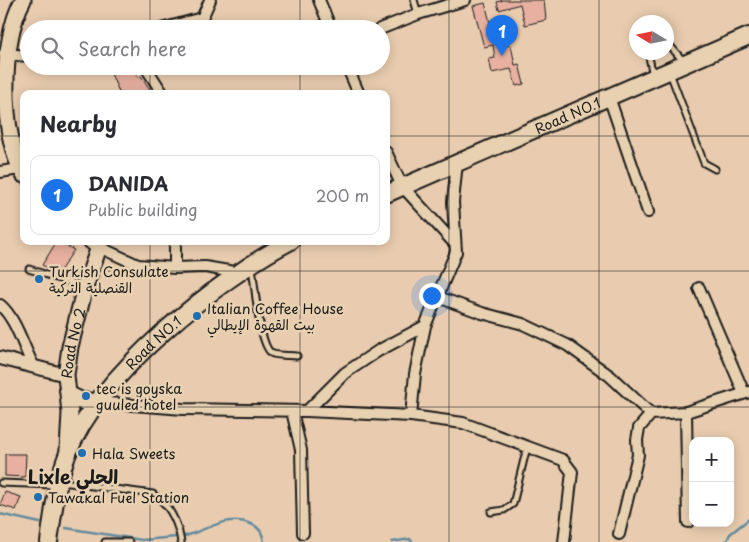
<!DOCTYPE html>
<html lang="en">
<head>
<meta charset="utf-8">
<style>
  :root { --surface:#fff; --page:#f2f2f3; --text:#2b2b33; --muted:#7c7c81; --line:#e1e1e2; --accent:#1a73e8 }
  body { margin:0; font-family:"Playpen Sans","Playpen Sans Arabic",sans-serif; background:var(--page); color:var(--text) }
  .controls { position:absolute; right:15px; bottom:15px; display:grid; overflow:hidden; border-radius:10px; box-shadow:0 2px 12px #0003 }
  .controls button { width:45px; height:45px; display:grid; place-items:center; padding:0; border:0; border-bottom:1px solid var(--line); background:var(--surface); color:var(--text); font:25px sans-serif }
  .compass { position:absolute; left:629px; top:15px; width:45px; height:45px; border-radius:50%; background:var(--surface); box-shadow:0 2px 12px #0003; rotate:280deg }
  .you { position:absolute; left:431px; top:295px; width:18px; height:18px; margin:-12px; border:4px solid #fff; border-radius:50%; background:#1a73e8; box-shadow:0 0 0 8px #1a73e833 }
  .badge { display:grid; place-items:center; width:32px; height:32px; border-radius:50%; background:var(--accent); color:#fff; font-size:16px; font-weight:700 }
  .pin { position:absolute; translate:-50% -41px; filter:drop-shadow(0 1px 2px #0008) }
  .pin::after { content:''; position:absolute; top:26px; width:18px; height:15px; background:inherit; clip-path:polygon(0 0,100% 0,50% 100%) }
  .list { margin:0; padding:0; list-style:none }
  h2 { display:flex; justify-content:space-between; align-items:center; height:65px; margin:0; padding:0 20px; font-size:21px }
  h2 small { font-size:16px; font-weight:400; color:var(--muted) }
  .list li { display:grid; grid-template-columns:32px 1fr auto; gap:15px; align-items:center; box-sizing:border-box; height:80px; margin:0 10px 10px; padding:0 10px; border:1px solid var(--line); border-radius:10px }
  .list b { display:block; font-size:19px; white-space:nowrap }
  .list p { margin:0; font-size:16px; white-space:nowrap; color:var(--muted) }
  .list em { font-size:16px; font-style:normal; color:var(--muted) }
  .icon { flex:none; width:28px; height:28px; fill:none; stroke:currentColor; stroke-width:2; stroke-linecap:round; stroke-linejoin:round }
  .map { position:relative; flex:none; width:749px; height:542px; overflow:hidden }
  .search { position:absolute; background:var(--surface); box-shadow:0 2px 12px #0003; left:20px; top:20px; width:370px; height:55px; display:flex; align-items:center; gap:12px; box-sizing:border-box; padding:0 18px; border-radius:28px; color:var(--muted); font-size:19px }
  .panel { position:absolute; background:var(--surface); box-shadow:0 2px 12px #0003; left:20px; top:90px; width:370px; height:155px; border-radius:10px }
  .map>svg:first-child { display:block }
</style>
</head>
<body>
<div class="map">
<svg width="749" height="542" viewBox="0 0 749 542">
  <rect width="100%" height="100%" fill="#e9ccaf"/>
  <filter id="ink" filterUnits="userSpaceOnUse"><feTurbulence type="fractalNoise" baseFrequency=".02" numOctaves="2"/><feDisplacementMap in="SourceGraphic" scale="10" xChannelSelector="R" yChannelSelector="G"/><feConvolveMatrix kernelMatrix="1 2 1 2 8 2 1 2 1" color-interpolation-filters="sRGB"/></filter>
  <g filter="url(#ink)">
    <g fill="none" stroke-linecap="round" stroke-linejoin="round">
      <!-- stream -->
      <path stroke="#638b9e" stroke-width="2.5" d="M 0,514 L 40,523
        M 66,528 L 142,540 L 176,537
        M 185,536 C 207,530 227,514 251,524 C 259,527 263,533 264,542
        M 392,542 L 410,539 L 412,542
        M 726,542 L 730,534 L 749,519"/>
    </g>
    <!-- building -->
    <path fill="#e7b0a0" stroke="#1c1c1c" d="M 503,0 L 544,0 L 546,20 L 525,25 L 520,4 L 499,10 L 497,2 Z
      M 485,3 L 493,34 L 501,32 L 504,46 L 511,45 L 515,65 L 519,64 L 524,84 L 516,86 L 511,69 L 492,73 L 489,59 L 495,58 L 493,45 L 484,47 L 473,6 Z
      M 130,66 L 134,69 L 138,77 L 141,76 L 153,94 L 120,94 L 108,67 Z
      M 57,241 L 74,250 L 58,274 L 42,265 Z
      M 5,454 L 26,454 L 25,477 L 5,476 Z
      M 5,492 L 21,497 L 16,510 L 0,505 Z"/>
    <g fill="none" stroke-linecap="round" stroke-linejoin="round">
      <defs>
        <path id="service" d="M 414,0 L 418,14
          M 666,41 L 684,62
          M 648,52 L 653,76
          M 670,73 L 704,163 L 715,169
          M 252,268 C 255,284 259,349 273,354 C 280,356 290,355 297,356
          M 29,269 L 84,287
          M 62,482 L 153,494 C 170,505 178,523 181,542
          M 1,483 L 55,485
          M 491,512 L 504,510 L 513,504 L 527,447
          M 105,542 L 129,542"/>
        <path id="minor" d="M 319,0 L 331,29
          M 161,29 L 202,18 L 210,0
          M 380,29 L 418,14 L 465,0
          M 4,54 L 29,56
          M 145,66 L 163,94
          M 347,66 L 359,94
          M 609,97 L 648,212
          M 386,152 L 402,186 L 455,244
          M 0,172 L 20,169
          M 99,247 L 138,265 L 175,268 L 205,267 L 240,273
          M 175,268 L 175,241
          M 699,288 L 744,393
          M 438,297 L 482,313 L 523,324 L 567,345 L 610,376 L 651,414 L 686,412 L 749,392
          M 0,305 C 16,318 24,349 34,367
          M 96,402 L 183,409 L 307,411 L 411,416 L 463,423 L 563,460 L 572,472 L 564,542
          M 292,411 L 301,450 L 303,533
          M 307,411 L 345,373 L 378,351 L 425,326
          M 686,412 L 688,522
          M 411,416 L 415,374 L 425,326 L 456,252 L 453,202 L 457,162
          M 619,534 L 638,455 L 637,440 L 639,428 L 651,414"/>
        <path id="tertiary" d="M 0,358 L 66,375"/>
        <g id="primary">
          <path d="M 23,0 C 0,41 0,135 24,175"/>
          <path id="s1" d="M 68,450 L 70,413 L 66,375 L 70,347 L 85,287 L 99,247 L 91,241"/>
        </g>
        <g id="trunk">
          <path id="s2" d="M 386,194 L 749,36"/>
          <path d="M 69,395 L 81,401 L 96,402"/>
          <path id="s3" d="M 49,542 C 53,513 57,480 68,453 C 98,375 218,279 291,241"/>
        </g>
      </defs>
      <!-- service casing -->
      <use href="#service" stroke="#1c1c1c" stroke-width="9"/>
      <!-- minor casing -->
      <use href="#minor" stroke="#1c1c1c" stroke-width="14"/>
      <!-- tertiary casing -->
      <use href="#tertiary" stroke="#1c1c1c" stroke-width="16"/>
      <!-- primary casing -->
      <use href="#primary" stroke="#1c1c1c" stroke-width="19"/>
      <!-- trunk casing -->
      <use href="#trunk" stroke="#1c1c1c" stroke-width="20"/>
      <!-- service -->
      <use href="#service" stroke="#e8d1b1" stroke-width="5"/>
      <!-- minor -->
      <use href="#minor" stroke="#e8d1b1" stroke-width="10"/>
      <!-- tertiary -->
      <use href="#tertiary" stroke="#e8d1b1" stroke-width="12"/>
      <!-- primary -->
      <use href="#primary" stroke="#e8d1b1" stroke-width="15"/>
      <!-- trunk -->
      <use href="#trunk" stroke="#e8d1b1" stroke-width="16"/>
    </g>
  </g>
  <!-- grid -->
  <path fill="none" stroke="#1c1c1c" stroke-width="1" stroke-opacity="0.55" d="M 150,0 L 150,29M 300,0 L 300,29M 449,0 L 449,542M 599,0 L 599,542M 150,66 L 150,94M 300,66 L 300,94M 0,136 L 24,136M 386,136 L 749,136M 150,241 L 150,542M 300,241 L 300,542M 0,271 L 749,271M 0,407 L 749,407"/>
  <!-- markers -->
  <g fill="#1f6fb2" stroke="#e8d1b1" stroke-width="2">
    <circle cx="39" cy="279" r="5"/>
    <circle cx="197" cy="316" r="5"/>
    <circle cx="86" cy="396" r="5"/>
    <circle cx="82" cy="453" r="5"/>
    <circle cx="38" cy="497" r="5"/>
  </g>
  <g text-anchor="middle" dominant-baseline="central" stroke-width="5" stroke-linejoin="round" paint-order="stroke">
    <!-- street labels -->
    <g font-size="14" fill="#1c1c1c" stroke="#e8d1b1">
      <text stroke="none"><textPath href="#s2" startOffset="198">Road NO.1</textPath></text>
      <text stroke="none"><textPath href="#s1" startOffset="108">Road No 2</textPath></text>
      <text stroke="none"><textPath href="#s3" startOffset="232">Road NO.1</textPath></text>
    </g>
    <!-- poi labels -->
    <g font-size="14" fill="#1c1c1c" stroke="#e8d1b1" text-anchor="start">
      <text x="49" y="271">Turkish Consulate<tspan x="49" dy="16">القنصلية التركية</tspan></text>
      <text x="207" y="308">Italian Coffee House<tspan x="207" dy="16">بيت القهوة الإيطالي</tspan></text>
      <text x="96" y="388">tec is goyska<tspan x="96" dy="16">guuled hotel</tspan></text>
      <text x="92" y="453">Hala Sweets</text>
      <text x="48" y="497">Tawakal Fuel Station</text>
    </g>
    <!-- district labels -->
    <g font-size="19" font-weight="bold" fill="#1c1c1c" stroke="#e8d1b1">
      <text x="73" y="476">Lixle الحلي</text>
    </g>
  </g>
</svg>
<div class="controls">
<button>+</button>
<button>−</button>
</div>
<svg class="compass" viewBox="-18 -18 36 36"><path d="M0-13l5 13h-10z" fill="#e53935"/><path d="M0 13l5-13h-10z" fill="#7c7c81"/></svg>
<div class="you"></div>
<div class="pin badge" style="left:502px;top:56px">1</div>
<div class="search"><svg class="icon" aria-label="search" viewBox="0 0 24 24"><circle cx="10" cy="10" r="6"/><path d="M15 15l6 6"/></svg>Search here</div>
<section class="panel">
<h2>Nearby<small></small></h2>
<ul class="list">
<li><span class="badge">1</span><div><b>DANIDA</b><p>Public building</p></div><em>200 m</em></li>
</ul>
</section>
</div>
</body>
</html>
